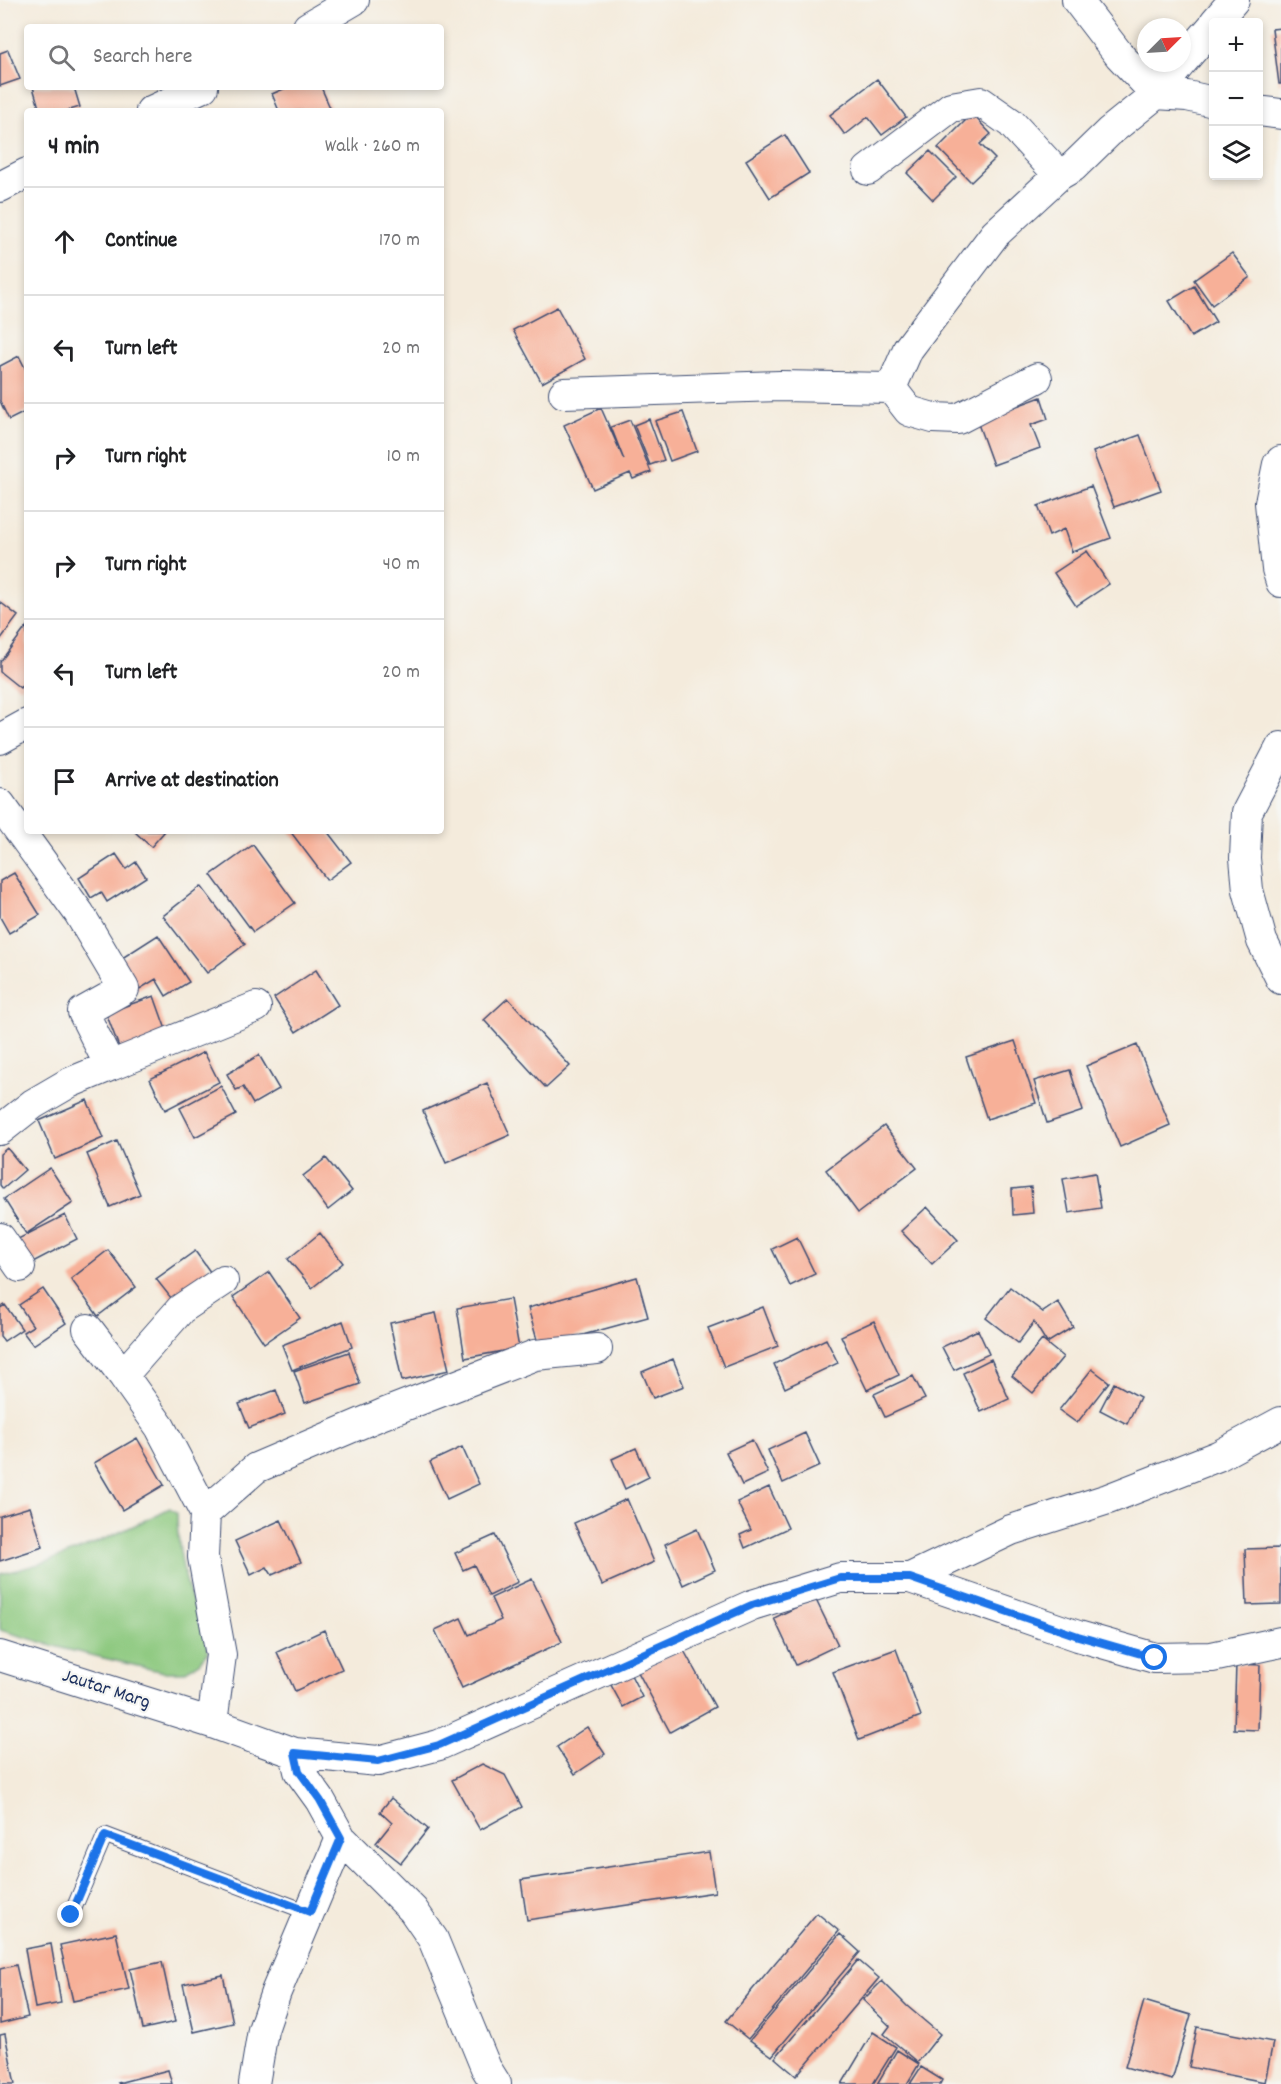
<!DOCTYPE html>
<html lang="en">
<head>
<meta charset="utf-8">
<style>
  :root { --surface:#fff; --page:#f2f2f2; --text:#202124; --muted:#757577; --line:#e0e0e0 }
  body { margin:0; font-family:Dekko,sans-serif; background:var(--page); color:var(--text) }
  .controls { position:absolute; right:18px; top:18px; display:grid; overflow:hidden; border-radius:6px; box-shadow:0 3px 9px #0003 }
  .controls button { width:54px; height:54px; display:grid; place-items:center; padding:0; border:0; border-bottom:2px solid var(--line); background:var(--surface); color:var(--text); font:30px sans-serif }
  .compass { position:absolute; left:1137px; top:18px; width:54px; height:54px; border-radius:50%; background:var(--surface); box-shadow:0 3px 9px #0003; rotate:66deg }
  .stop { position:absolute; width:18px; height:18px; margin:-14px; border:4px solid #1a73e8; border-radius:50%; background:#fff }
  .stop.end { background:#1a73e8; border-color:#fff; box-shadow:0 2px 6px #0008 }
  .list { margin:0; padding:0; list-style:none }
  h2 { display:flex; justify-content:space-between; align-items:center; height:78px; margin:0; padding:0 24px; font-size:26px }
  h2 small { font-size:20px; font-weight:400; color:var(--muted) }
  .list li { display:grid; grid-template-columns:39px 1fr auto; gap:18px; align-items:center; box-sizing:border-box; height:108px; padding:0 24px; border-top:2px solid var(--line) }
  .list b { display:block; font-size:22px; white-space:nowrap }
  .list em { font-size:20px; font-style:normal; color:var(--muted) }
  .icon { flex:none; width:33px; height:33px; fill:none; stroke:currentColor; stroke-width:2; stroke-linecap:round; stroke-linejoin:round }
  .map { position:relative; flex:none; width:1281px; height:2084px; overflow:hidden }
  .search { position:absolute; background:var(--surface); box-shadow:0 3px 9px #0003; left:24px; top:24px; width:420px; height:66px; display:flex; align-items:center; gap:15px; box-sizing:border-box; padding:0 21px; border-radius:6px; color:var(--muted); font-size:22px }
  .panel { position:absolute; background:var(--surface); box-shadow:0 3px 9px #0003; left:24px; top:108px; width:420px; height:726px; border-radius:6px }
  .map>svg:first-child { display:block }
</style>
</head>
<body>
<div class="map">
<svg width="1281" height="2084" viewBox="0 0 1281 2084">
  <rect width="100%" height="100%" fill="#f6f6f2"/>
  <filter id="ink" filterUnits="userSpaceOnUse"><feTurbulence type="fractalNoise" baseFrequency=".0167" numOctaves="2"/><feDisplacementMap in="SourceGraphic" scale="12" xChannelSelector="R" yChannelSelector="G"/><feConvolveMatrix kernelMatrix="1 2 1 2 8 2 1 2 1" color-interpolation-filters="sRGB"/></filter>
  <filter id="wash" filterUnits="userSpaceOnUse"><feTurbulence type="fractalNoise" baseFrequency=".008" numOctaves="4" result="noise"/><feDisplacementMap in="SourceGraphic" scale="24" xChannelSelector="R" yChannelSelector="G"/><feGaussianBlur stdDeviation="1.35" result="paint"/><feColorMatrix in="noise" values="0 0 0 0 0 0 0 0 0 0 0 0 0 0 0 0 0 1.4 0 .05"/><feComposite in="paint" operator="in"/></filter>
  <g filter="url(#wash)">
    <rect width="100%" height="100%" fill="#f4ebdc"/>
    <!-- green -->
    <path fill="#8bc87d" stroke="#537c6e" stroke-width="1.5" d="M 170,1508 L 177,1513 C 177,1539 181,1563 188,1588 C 195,1610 205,1629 208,1652 L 199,1663 L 184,1672 L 163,1672 L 65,1649 L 0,1630 L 0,1574 C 59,1562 116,1535 170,1508 Z"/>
    <g id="blocks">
      <!-- building -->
      <path fill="#f7b098" d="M 1281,28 L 1281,84 L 1279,84 L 1272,29 Z
        M 8,50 L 20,79 L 0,86 L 0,53 Z
        M 877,79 L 906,117 L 882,135 L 868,117 L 845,135 L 830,115 Z
        M 33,87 L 74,87 L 80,107 L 66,111 L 40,111 Z
        M 288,87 L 321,87 L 331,110 L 279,111 L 272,94 Z
        M 972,114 L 991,134 L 980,144 L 995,159 L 971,182 L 938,148 Z
        M 785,135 L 809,173 L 770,198 L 746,160 Z
        M 930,151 L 956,177 L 933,200 L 907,173 Z
        M 1232,253 L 1250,277 L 1212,305 L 1194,280 Z
        M 1194,286 L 1216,322 L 1191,337 L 1169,301 Z
        M 557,307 L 585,359 L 542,383 L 513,330 Z
        M 19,356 L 27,372 L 27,411 L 9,420 L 0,401 L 0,366 Z
        M 1041,397 L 1048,419 L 1031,425 L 1040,448 L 993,465 L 977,421 Z
        M 601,408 L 624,460 L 611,427 L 630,420 L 651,472 L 633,479 L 630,473 L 593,489 L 564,425 Z
        M 683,412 L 697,451 L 670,461 L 655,421 Z
        M 649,419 L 664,460 L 650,465 L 634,425 Z
        M 1140,435 L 1161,490 L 1114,507 L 1093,452 Z
        M 1091,486 L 1111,538 L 1072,552 L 1064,529 L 1049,536 L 1038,506 Z
        M 1087,551 L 1109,584 L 1076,606 L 1054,573 Z
        M 0,602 L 18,616 L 0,640 Z
        M 27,626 L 27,678 L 20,688 L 0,672 L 0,662 Z
        M 134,831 L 165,831 L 151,847 Z
        M 290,831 L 327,831 L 351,862 L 327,880 Z
        M 253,845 L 295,903 L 253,932 L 211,875 Z
        M 116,854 L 126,869 L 136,862 L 146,877 L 107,902 L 101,892 L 91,898 L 79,878 Z
        M 14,873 L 40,915 L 9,933 L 0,917 L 0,881 Z
        M 201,886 L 245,944 L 207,973 L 163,916 Z
        M 158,935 L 189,982 L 166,996 L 156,979 L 138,990 L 119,960 Z
        M 316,970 L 338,1005 L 296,1032 L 274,998 Z
        M 154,996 L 169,1038 L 122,1055 L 106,1013 Z
        M 508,998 L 570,1066 L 546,1088 L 484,1020 Z
        M 1015,1041 L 1036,1103 L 987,1119 L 966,1057 Z
        M 1137,1045 L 1170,1125 L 1120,1147 L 1086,1066 Z
        M 204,1052 L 219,1082 L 165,1110 L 150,1079 Z
        M 259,1055 L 279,1089 L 253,1104 L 243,1087 L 236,1090 L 227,1074 Z
        M 1070,1070 L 1083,1111 L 1047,1123 L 1034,1081 Z
        M 487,1083 L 510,1135 L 446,1163 L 423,1111 Z
        M 221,1086 L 236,1115 L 195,1137 L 180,1108 Z
        M 87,1100 L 103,1138 L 55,1159 L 39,1121 Z
        M 884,1126 L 917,1168 L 858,1213 L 826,1170 Z
        M 117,1141 L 140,1194 L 110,1207 L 87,1154 Z
        M 7,1148 L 25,1170 L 3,1189 L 0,1185 L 0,1154 Z
        M 326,1158 L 352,1191 L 328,1210 L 303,1176 Z
        M 50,1168 L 73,1203 L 26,1234 L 4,1199 Z
        M 1095,1173 L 1101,1208 L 1069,1213 L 1063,1179 Z
        M 1031,1187 L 1033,1213 L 1013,1215 L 1012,1189 Z
        M 927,1207 L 958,1240 L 932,1264 L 901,1231 Z
        M 65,1215 L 77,1239 L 31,1263 L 18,1239 Z
        M 320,1233 L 343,1263 L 312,1288 L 288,1259 Z
        M 797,1237 L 815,1274 L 790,1286 L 772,1249 Z
        M 108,1250 L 136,1287 L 98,1316 L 71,1279 Z
        M 195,1251 L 216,1280 L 179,1308 L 156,1279 Z
        M 269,1272 L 300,1318 L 264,1343 L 233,1297 Z
        M 637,1277 L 648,1317 L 539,1347 L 528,1308 Z
        M 1010,1287 L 1043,1312 L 1058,1302 L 1073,1327 L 1047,1343 L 1034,1322 L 1018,1343 L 986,1318 Z
        M 43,1289 L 66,1323 L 33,1345 L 23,1332 L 33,1326 L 19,1305 Z
        M 510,1299 L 519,1348 L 465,1358 L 457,1308 Z
        M 5,1305 L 22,1329 L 4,1341 L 0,1336 L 0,1308 Z
        M 763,1307 L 778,1346 L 724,1367 L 708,1328 Z
        M 436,1313 L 449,1370 L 402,1381 L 390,1323 Z
        M 343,1321 L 352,1347 L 292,1370 L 282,1345 Z
        M 874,1321 L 899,1375 L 867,1390 L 841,1336 Z
        M 978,1330 L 989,1354 L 954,1370 L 942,1347 Z
        M 826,1339 L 838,1363 L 785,1388 L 774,1364 Z
        M 1042,1340 L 1063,1357 L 1033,1393 L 1012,1376 Z
        M 349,1352 L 360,1384 L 305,1403 L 294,1371 Z
        M 673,1359 L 684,1386 L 653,1398 L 642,1372 Z
        M 991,1359 L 1009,1399 L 981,1412 L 963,1373 Z
        M 1092,1369 L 1109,1382 L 1077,1423 L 1059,1410 Z
        M 913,1376 L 925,1399 L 885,1417 L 874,1394 Z
        M 1114,1383 L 1140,1397 L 1127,1424 L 1100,1410 Z
        M 276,1390 L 285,1414 L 249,1428 L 239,1404 Z
        M 805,1433 L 820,1466 L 783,1483 L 768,1450 Z
        M 137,1438 L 164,1485 L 122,1510 L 94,1463 Z
        M 752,1440 L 768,1473 L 742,1485 L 726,1452 Z
        M 462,1447 L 479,1484 L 447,1499 L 430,1462 Z
        M 636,1448 L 649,1477 L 625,1489 L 612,1459 Z
        M 769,1487 L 788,1528 L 745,1548 L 740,1535 L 751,1530 L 737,1502 Z
        M 627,1499 L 654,1562 L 602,1585 L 574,1523 Z
        M 30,1507 L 43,1547 L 0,1561 L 0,1516 Z
        M 281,1520 L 301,1562 L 272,1575 L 267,1567 L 251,1575 L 235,1541 Z
        M 697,1529 L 715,1570 L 683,1585 L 665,1544 Z
        M 495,1535 L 518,1582 L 489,1596 L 474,1565 L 463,1570 L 455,1553 Z
        M 1281,1548 L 1281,1604 L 1247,1605 L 1245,1549 Z
        M 532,1579 L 562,1642 L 462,1688 L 435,1630 L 461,1618 L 469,1635 L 501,1620 L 491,1598 Z
        M 815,1598 L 838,1645 L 796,1665 L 774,1618 Z
        M 324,1630 L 342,1669 L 295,1691 L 277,1652 Z
        M 682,1647 L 715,1707 L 670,1732 L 638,1672 Z
        M 896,1649 L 921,1716 L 859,1740 L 833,1672 Z
        M 1236,1664 L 1260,1665 L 1258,1730 L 1234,1729 Z
        M 631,1675 L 642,1697 L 623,1707 L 611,1685 Z
        M 587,1727 L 605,1754 L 575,1774 L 557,1747 Z
        M 482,1764 L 505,1775 L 522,1807 L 480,1830 L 452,1780 Z
        M 391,1798 L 428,1829 L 401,1863 L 376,1843 L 392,1823 L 380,1812 Z
        M 709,1852 L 715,1892 L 527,1920 L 521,1880 Z
        M 817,1913 L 839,1931 L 748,2039 L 726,2021 Z
        M 116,1933 L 129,1989 L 73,2001 L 60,1945 Z
        M 840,1934 L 860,1952 L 772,2056 L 750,2040 Z
        M 51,1944 L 61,2003 L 35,2008 L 25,1949 Z
        M 858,1960 L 879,1978 L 796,2076 L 775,2058 Z
        M 162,1962 L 175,2022 L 143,2029 L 130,1969 Z
        M 16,1965 L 28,2017 L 0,2024 L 0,1969 Z
        M 223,1975 L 233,2023 L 194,2032 L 183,1984 Z
        M 882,1981 L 907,2006 L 940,2034 L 918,2062 L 884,2034 L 890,2026 L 863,2000 Z
        M 1144,2001 L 1191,2015 L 1172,2080 L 1125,2067 Z
        M 1197,2027 L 1273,2042 L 1265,2082 L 1189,2067 Z
        M 873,2032 L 896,2047 L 873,2084 L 842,2084 Z
        M 5,2034 L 15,2084 L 0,2084 L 0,2035 Z
        M 897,2050 L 919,2064 L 907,2084 L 877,2084 Z
        M 921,2067 L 942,2080 L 940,2084 L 910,2084 Z
        M 168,2070 L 172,2084 L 119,2084 L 118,2083 Z"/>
    </g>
  </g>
  <g filter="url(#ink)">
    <use href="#blocks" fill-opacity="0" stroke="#3c4b71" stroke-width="1.5"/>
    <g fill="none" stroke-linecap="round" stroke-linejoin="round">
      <defs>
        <path id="service" d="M 71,1915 L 105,1835 L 310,1913"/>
        <path id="minor" d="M 1077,0 L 1120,56 L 1156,94 L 1187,96 L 1214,102
          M 1215,22 L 1234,0
          M 308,27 L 354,0
          M 1182,62 L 1214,25
          M 151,111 L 203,87
          M 1258,111 L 1281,114
          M 868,170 L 951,107 L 981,102 L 1011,123 L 1059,175
          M 0,187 L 27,173
          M 1037,378 L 958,419 L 933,418 L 909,411 L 891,388 L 908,349 L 995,234 L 1059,175 L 1073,167 L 1109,132 L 1156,94 L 1181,63
          M 564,393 L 780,386 L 891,388
          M 1281,461 L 1278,464 L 1270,503 L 1277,569 L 1281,582
          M 0,739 L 27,724
          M 1281,747 L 1247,812 L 1245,858 L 1248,890 L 1262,941 L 1281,979
          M 0,804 L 79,913 L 124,989 L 83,1012 L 110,1066 L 69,1083 L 33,1104 L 0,1130
          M 110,1066 L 256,1007
          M 0,1238 L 20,1267
          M 88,1329 L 123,1375 L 160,1427 L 205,1513
          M 123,1375 L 181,1309 L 223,1281
          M 910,1578 L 1011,1530 L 1108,1499 L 1218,1456 L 1281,1422
          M 0,1656 L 212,1723 L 295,1753 L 378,1761 L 439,1745 L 752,1605 L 840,1578 L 910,1578 L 1078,1636 L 1155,1658 L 1212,1657 L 1281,1642
          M 212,1723 L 221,1655 L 203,1557 L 205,1513 L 256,1468 L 383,1414 L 535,1355 L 597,1349
          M 295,1753 L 299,1771 L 320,1800 L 341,1838 L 413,1910 L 433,1939 L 486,2068 L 496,2084
          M 254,2084 L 263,2030 L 276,1992 L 341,1838"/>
      </defs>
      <!-- service casing -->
      <use href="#service" stroke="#3c4b71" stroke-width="17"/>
      <!-- minor casing -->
      <use href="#minor" stroke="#3c4b71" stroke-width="32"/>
      <!-- service -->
      <use href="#service" stroke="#fff" stroke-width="15"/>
      <!-- minor -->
      <use href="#minor" stroke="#fff" stroke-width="30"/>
    </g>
  </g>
  <g fill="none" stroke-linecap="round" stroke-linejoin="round" filter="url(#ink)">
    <!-- route -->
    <path stroke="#1a73e8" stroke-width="8" d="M 71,1915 L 105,1835 L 310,1912 L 341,1838 L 320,1800 L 299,1771 L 295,1753 L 378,1761 L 439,1745 L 752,1605 L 840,1578 L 910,1578 L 1078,1636 L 1155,1658"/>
  </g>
  <g text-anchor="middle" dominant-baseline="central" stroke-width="4.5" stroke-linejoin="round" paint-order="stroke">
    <!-- street labels -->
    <g font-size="20" fill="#1b2f5e" stroke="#f6f6f2">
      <text transform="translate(106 1690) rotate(18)">Jautar Marg</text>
    </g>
  </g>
</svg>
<div class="controls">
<button>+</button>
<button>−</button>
<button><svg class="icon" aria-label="layers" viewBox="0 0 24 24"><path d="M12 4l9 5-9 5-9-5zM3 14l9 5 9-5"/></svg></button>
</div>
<svg class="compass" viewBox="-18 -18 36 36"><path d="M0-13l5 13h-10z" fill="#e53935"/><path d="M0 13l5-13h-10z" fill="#757577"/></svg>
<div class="stop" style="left:1155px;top:1658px"></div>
<div class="stop end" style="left:71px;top:1915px"></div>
<div class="search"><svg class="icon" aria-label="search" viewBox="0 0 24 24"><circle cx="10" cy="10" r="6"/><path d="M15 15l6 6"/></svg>Search here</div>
<section class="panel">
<h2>4 min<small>Walk · 260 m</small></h2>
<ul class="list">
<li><svg class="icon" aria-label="ahead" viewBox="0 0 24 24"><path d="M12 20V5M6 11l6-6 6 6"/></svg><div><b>Continue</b></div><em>170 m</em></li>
<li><svg class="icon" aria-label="left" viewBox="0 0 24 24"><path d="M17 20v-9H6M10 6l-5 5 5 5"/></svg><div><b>Turn left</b></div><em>20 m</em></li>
<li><svg class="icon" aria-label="right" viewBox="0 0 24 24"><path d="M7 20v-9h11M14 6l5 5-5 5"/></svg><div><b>Turn right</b></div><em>10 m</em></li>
<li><svg class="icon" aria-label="right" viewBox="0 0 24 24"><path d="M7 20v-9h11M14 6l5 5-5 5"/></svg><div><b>Turn right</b></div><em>40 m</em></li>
<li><svg class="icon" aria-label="left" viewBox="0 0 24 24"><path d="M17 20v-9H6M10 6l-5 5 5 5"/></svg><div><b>Turn left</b></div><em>20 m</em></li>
<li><svg class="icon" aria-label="arrive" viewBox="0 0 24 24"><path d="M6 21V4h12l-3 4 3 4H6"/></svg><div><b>Arrive at destination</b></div></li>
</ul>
</section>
</div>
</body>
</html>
